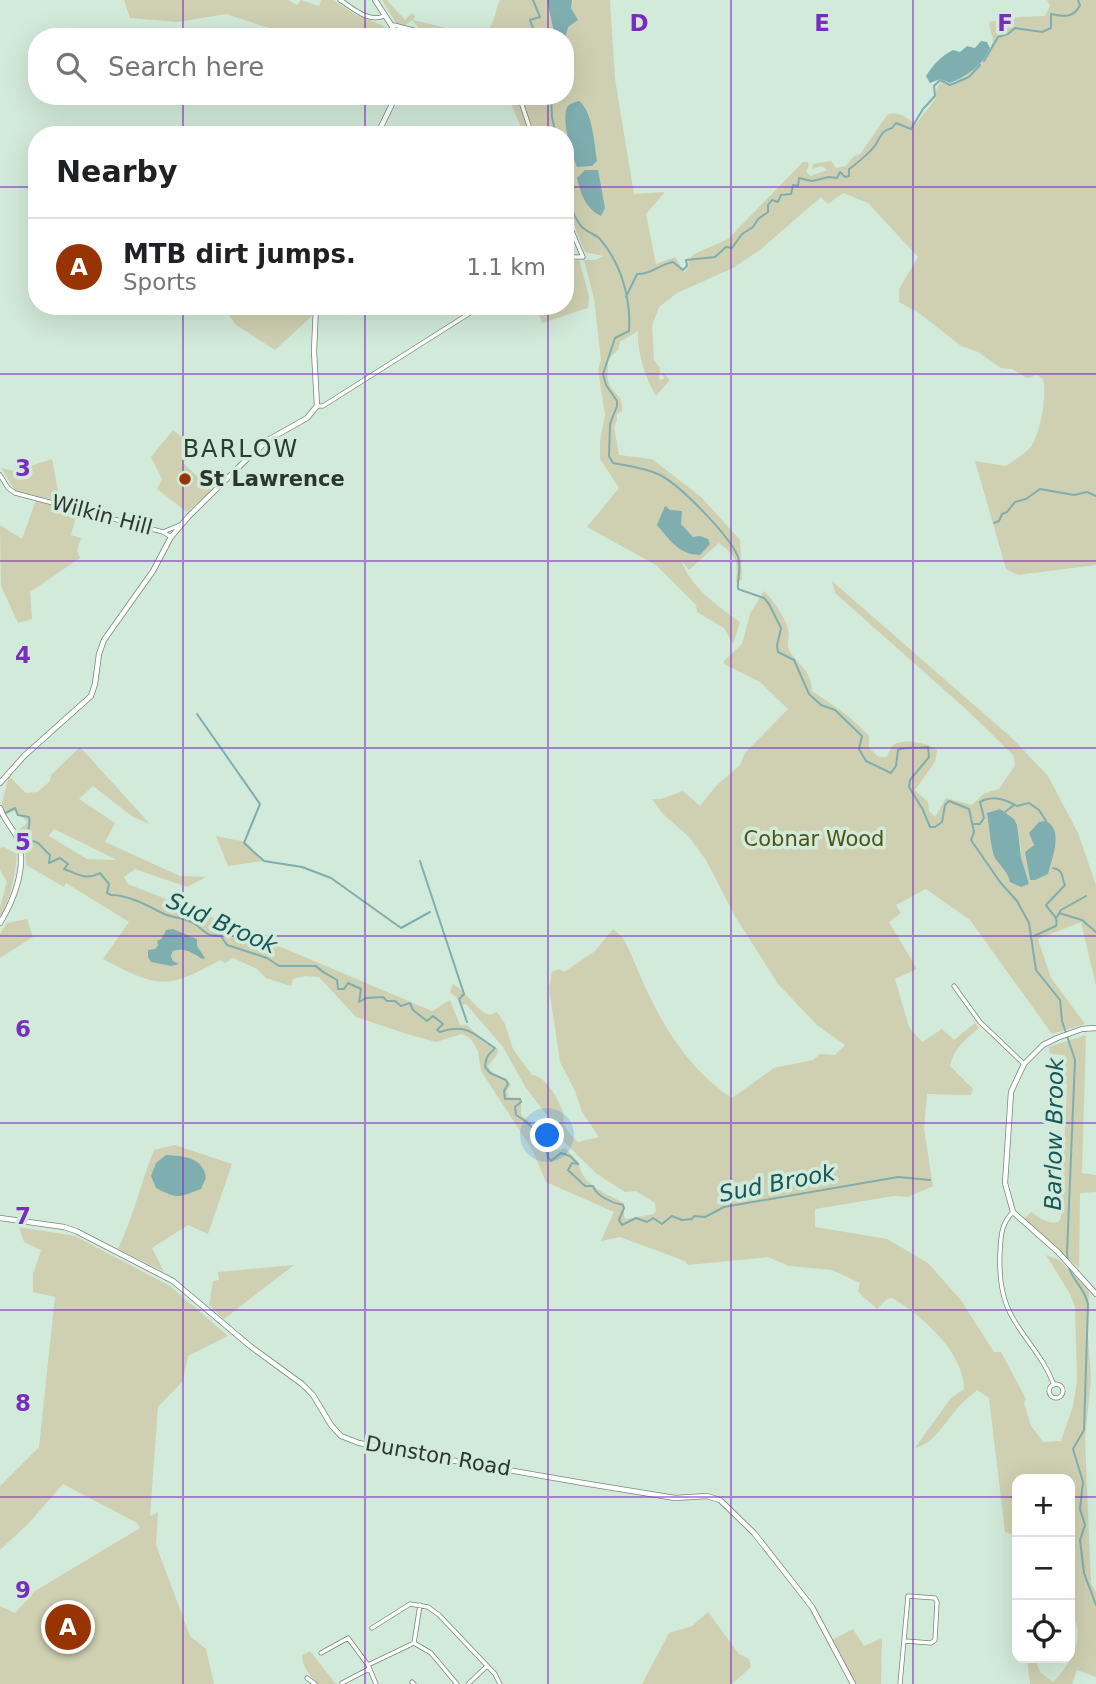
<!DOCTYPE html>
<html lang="en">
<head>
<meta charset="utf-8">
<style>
  :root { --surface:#fff; --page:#f6f6f6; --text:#202124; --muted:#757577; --line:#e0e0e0; --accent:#983303 }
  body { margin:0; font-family:"DejaVu Sans",sans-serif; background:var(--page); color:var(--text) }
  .controls { position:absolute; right:21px; bottom:21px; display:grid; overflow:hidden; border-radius:14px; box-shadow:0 7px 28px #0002 }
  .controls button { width:63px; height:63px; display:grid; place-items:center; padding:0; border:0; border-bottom:2px solid var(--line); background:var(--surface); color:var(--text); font:35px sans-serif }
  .you { position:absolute; left:548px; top:1136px; width:24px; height:24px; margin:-18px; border:5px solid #fff; border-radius:50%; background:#1a73e8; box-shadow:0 0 0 10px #1a73e833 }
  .badge { display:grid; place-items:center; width:46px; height:46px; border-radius:50%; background:var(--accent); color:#fff; font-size:23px; font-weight:700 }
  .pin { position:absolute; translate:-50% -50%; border:4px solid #fff; box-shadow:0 2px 7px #0006 }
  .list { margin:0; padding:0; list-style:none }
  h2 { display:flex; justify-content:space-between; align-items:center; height:91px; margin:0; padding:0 28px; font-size:30px }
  h2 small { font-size:23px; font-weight:400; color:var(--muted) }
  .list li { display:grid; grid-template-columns:46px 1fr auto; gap:21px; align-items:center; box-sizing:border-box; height:98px; padding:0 28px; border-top:2px solid var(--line) }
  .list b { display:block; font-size:26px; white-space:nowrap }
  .list p { margin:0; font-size:23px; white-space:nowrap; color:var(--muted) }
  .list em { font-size:23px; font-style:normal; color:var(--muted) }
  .icon { flex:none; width:38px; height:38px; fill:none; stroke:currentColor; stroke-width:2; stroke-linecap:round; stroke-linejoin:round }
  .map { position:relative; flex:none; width:1096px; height:1684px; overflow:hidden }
  .search { position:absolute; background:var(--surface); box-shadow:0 7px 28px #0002; left:28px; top:28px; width:546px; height:77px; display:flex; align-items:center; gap:18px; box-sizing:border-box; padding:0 24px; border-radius:28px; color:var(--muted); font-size:26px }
  .panel { position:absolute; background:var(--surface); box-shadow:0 7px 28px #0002; left:28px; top:126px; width:546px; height:189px; border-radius:28px }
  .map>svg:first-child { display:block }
</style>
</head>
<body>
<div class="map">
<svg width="1096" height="1684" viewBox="0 0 1096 1684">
  <rect width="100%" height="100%" fill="#d2ead9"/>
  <!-- green -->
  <path fill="#cfd0b1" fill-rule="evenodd" d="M 124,0 L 288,0 L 297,5 L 301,0 L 319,6 L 321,0 L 333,0 L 356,15 L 382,25 L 393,37 L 296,37 L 226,14 L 178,22 L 130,18 Z
    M 382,0 L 387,0 L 405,20 L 412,13 L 415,16 L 413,20 L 480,36 C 496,28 493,14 500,0 L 610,0 L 615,79 L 634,194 L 665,192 L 646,214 L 656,264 L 675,257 L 684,272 L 688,268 L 689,260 L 694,254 L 728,239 L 803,162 L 808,162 L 809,166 L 806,172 L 811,176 L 827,170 L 822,166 L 812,169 L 813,164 L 831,161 L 836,168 L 846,166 L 853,157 L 861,153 L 887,115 C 899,110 906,118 916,124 L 936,98 L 936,90 L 940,82 L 951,86 L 988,54 L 993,41 L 989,22 L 1019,17 L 1045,16 L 1050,6 L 1047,0 L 1096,0 L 1096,565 L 1018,575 L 1006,569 L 975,461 L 1006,466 C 1014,460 1027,453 1032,445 C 1041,431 1047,394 1043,379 L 1037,375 L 1027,378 L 1012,369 L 1001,368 L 978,352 L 961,346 L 919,313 L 899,302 L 899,289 L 918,257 L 868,203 L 843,193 L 828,204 L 821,197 L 761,249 L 733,268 L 677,293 L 659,307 L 652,326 L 654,360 L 660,368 L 659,380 L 664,379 L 662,372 L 670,380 L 656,396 C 645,377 637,353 638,331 L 620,342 L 618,350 L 607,360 C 609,367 606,377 609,384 C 614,395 624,396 622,411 L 617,414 L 617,421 L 614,426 L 619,455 L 652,459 L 701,497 L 740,540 L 742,579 L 736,583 C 738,560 737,557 719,543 L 689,570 L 681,560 C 690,586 717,606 740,622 L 733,644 L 724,628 L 697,612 L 696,605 L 656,565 L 587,527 L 619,488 L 600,459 L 600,441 L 605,415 L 598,369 L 601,360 L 594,299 L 584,260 L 595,260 L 604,256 L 585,252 L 571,218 L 565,223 L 565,135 L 524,135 L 508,96 L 565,96 L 565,37 L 426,37 L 412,20 L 404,26 L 396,23 Z
    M 579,260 L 589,296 L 588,308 L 542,323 L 536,306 L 565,306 L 565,261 Z
    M 231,306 L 312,306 L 312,316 L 275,350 L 236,325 L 227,312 Z
    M 173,430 L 191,445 L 190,448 L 194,450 L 183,463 L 212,490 L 187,512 L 157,489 L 162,479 L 151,457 Z
    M 52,459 L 60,501 L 16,492 L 1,468 L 14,471 Z
    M 36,500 L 77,512 L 71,535 L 81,538 L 77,551 L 80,558 L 30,592 L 32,619 L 18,623 L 1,586 L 0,525 L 22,539 Z
    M 832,581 L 1013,739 L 1048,776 L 1078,833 L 1096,885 L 1096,986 L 1081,922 L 1038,939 L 1051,978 L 1085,1024 L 1052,1034 L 970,920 L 926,889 L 896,905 L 901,913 L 889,922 L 917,969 L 895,979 L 909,1027 L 922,1042 L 942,1029 L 954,1040 L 975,1023 L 979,1028 C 966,1039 954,1048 950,1066 L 973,1089 L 971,1095 L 927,1094 L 924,1129 L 933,1186 L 908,1197 L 894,1196 L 815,1209 L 815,1227 L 887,1239 L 928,1263 L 960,1299 L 994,1352 L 1001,1352 L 1026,1399 L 1024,1403 L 1031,1426 L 1043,1442 L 1061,1441 L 1073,1406 L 1077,1381 L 1075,1307 L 1070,1294 L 1046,1255 L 1059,1260 L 1089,1290 L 1088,1334 L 1091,1379 L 1085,1439 L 1091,1584 L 1096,1592 L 1096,1677 L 1077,1670 L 1072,1684 L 1030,1684 L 1027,1658 L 1035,1658 L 1040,1672 L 1053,1682 C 1069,1667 1089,1634 1070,1614 L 1070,1479 L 1017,1479 L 1017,1536 L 1005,1532 L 989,1398 L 977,1390 C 971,1396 962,1402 956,1410 C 944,1424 934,1443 915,1448 L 951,1398 L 964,1389 C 964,1353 922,1315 892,1298 L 887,1299 L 877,1309 L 858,1292 L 860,1283 L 832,1270 L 789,1266 L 768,1257 L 688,1265 L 685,1261 L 620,1237 L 601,1241 L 614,1212 L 546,1182 L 533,1151 L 481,1071 L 478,1051 L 471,1039 L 462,1034 L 436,1042 L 410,1035 L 356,1017 L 319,977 L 305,976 L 293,979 L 291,986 L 266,978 L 257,969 L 233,958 L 225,963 L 220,960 C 165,991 157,987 103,959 L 129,922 L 66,883 L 64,887 L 26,865 L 25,847 L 19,830 L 28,822 L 14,811 L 4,814 L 2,803 L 9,776 L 26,793 L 38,792 L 50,781 L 51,775 L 80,747 L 150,824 L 133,817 L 93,786 L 79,799 L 115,823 L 105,842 L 180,876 L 206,877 L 187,887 L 135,869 L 124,877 L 128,884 L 206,915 L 432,1011 L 450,1000 L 460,1025 L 467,1025 L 485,1042 L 498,1049 L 497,1055 L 488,1066 C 493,1077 505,1076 511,1085 L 507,1090 L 508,1097 L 521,1098 L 521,1115 C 536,1126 544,1141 560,1150 L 565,1148 L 579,1163 C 580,1184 608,1195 624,1203 L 624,1217 L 627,1219 L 653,1214 L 656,1211 L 655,1203 L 636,1191 L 625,1192 L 597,1174 L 558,1136 L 553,1123 L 526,1088 L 503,1047 L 466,1004 L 460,1005 L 457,998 L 450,992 L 453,984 C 465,991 475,1007 485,1013 C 490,1016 492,1014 497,1012 L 505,1024 L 513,1049 L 532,1075 C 545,1075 560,1101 563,1113 C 564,1116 563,1121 564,1124 C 567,1132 573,1137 578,1142 L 599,1137 L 582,1112 L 575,1091 L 560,1062 L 549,988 L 552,972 L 559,969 L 564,972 L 595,951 L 613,929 L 623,938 C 633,956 639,975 648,993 C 667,1034 694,1073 732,1098 L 774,1068 L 813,1060 L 820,1054 L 835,1055 L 845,1045 L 818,1026 L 778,984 L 736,918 L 706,860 L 689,837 L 663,814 L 652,799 L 661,799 L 683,791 L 700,806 L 716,786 L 740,765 L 745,753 L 788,709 L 760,682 L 724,664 L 724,661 L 742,644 L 750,614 L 764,591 C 772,598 786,619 788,629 C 790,635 787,641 788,647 C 793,662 812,668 812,691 C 833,705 852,717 869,736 L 869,748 L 879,757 L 887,757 C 889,752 891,745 897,743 C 908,739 928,743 937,750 L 935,762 L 915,790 L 928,802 L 929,811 L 935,817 L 946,798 L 972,805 L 985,793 L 999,789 L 1015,765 L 1013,755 L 968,711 L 835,593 ZM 54,829 L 117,860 L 87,859 L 49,836 ZM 989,830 L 1020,843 L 1021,857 L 1029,884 C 994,868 998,864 989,830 ZM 1034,841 L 1052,853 L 1048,874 L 1030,880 L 1025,852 L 1033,848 ZM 173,929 C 186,935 194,940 201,953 L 197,957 C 190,949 184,948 173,951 L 171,957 L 173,961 L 155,949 L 158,944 L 157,941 L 160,940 L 165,931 Z
    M 216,836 L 246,842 L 263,861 L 228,866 Z
    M 4,847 L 17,854 C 15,877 11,898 0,918 L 0,907 L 7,882 L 0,870 L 0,848 Z
    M 27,919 L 33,937 L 0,958 L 0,934 L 7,923 Z
    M 1086,1035 L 1082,1173 L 1096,1175 L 1096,1192 L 1080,1193 L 1079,1268 L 1024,1219 L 1031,1212 C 1040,1218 1047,1224 1058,1222 L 1061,1218 L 1067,1084 L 1062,1084 L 1064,1055 L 1050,1054 L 1049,1047 Z
    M 175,1145 L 232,1164 L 208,1234 L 188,1225 L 152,1248 L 164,1272 L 118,1249 C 133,1218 141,1182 154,1150 Z
    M 19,1227 L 75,1236 L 170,1286 L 228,1336 L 188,1356 L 183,1381 L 158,1407 L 150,1516 L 158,1512 L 156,1545 L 190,1636 L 206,1649 L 214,1684 L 0,1684 L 0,1606 L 15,1613 L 35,1591 L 140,1528 L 137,1523 L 63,1484 L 28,1524 L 0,1550 L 0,1486 L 39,1447 L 55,1297 L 33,1292 L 33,1274 L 41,1250 L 24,1242 Z
    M 294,1265 L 224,1319 L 209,1305 L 213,1281 L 219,1280 L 218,1272 Z
    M 708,1612 L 739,1654 L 749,1659 L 751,1667 L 732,1684 L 642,1684 L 669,1633 L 692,1626 Z
    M 853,1629 L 864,1646 L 882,1638 L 881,1684 L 854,1684 L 832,1640 Z
    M 310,1651 L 336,1684 L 317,1684 C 310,1676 302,1666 302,1655 Z"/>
  <!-- water -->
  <path fill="#7faeb1" d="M 547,0 L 572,0 L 571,8 L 578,20 L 568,27 L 565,39 L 565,37 L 555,37 Z
    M 981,41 L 987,42 L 990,48 C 983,65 967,76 950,83 L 940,79 L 930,83 L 926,76 C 933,65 941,56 953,50 L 960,52 L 967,46 L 975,48 Z
    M 579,101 C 593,112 594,143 597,161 L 592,166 L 577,167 C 572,155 560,117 568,106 C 571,103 576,102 579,101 Z
    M 585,170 L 598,170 L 605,208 L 601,216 C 585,208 581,194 577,178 Z
    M 665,506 L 670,510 L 682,511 L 681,524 L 693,537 L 700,536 L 708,539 L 710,544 L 700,555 C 679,555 669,539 657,525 Z
    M 1000,809 L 1014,819 L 1017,825 L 1021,857 L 1029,884 L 1021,887 L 1010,882 C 1008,872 1001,867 995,858 C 991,850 989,824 987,813 Z
    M 1046,821 C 1064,830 1052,858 1048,874 L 1035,880 L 1030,880 L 1025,852 L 1034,845 L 1029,833 L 1039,822 Z
    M 173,929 L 197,939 L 197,946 L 205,958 L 203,959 C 191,954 188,947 173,951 L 171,956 L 173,961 L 179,964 L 171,966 L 151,962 L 148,957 L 148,950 L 155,949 L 158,945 L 157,941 L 161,939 L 166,930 Z
    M 166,1155 C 184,1156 203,1157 206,1178 L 201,1189 C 179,1197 179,1200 156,1188 L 151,1176 L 156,1163 Z"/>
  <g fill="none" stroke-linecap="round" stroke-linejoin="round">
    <!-- stream -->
    <path stroke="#7faeb1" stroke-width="2" d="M 533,0 L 540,17 L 530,20 L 536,37
      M 984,61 L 998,37 L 1008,34 L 1015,28 L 1042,32 L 1051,28 L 1051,14 C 1064,17 1074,18 1080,5 L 1078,0
      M 551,96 L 552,117 L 556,135
      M 565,186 C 569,200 572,216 582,227 C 587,232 595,234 600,239 C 622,265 631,299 629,331 L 615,338 L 603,374 L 606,385 L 617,401 L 617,406 L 610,424 L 609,456 L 613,463 C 628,466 646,468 660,475 C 680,485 730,536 738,557 C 742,567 737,579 738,589 L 764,598 L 769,604 L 781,628 L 777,646 L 778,652 L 794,660 L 809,694 L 821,705 L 835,710 L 862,736 L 859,749 L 866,761 L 891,773 L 896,766 L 898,750 C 906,746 919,749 928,747 L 929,757 L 910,780 L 909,787 L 923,810 L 930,827 L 935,827 L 942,822 L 945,805 L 949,801 L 969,809 L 974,832 L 971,840 L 1000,882 L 1017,901 L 1029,923 L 1036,970 L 1060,1000 L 1062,1021 L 1075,1060 L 1067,1253 L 1068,1262
      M 626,297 L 637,274 C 651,275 660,264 673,262 L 683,270 L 687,266 L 686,260 L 715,257 L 726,247 L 732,248 L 742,234 L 753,227 L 758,219 L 768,212 L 768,205 L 772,200 L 778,202 L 781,195 L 791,194 L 793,185 L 798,186 L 799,178 L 812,181 L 829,177 L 837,178 L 840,172 L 845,177 L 849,176 L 849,169 C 855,165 872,151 876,144 C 881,136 882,130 892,128 L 896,123 L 911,129 L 923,109 L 935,96 L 934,86 L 940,80 L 950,85 L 969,77 L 980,65
      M 994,523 L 999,521 L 1002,514 L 1007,512 L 1015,502 L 1026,499 L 1040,489 L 1074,495 L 1087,492 L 1096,496
      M 197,714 L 260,804 L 244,843 L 264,861 L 302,867 L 331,878 L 401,928 L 430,912
      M 1005,812 L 1014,805
      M 0,816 L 15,808 L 18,815 L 29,817 C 31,826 26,832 29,841 C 40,840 42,849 50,855 L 49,863 L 60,858 L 68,864 L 64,869 C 78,874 86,881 100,873 L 109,884 L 107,893 L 111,895 C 128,895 147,905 162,913 C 171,918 184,917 193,923 C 207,931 203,936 221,936 L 227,945 L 267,958 L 279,966 L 316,966 C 322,973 330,975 337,980 L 338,989 L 344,989 L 348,983 L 361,989 L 359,1002 L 366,998 L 383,997 L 387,1001 L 395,1001 L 401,1006 L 410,1003 L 413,1010 L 427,1021 L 433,1016 L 443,1024 L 437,1030 L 440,1032 C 468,1023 473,1034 495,1048 C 489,1056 487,1052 485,1067 L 490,1073 L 506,1080 L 508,1084 L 504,1091 L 505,1099 L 520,1099 L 521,1102 L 515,1107 L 516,1115 C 531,1124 545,1138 548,1157 L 551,1161 L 561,1153 L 570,1156 L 578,1164 L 572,1163 L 568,1170 L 585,1186 L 593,1186 C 596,1196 612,1203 623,1205 L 624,1208 L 619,1220 L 622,1225 L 636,1218 L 647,1222 L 653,1218 L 662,1224 L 672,1216 L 682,1220 L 692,1219 L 694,1216 L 705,1217 L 724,1207 L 898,1177 L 930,1180
      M 974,824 L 980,824 L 984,818 L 980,802 C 993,795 1005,799 1017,806 L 1029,803 L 1039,810 L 1046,821
      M 420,861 L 464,994 L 459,999 L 467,1022
      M 1059,913 L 1082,920 L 1096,932
      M 1057,917 L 1061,910 L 1086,896
      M 1034,936 L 1056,926 C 1059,916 1050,913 1046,905 L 1065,885 C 1061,877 1065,871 1053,868
      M 1069,1268 C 1074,1282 1085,1289 1088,1304 L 1084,1430 L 1073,1449 L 1083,1482 L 1080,1509 L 1085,1525 L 1080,1540 L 1084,1573 L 1096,1605"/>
    <defs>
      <path id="street" d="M 340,0 C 353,8 368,23 384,16
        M 392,27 L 394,25 L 421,32 L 448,36 L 461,34 L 471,37
        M 519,96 L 532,135
        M 565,215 L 583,257 L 565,257
        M 317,406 L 323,406 L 481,306
        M 0,475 L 8,488 L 15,493 L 163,532 L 171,537
        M 163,532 L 180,525
        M 954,986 L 980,1022 L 1024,1064
        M 1013,1212 C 1001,1224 1001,1235 1000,1252 C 999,1276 1001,1299 1014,1320 C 1027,1342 1045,1360 1054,1385
        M1049 1391a7 7 0 1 1 14 0a7 7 0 1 1-14 0Z
        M 372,1628 L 410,1604 L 428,1607 L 439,1615 L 495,1674 L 500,1684
        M 414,1643 L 420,1605
        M 321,1653 L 348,1638 L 368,1665 L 376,1684
        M 368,1665 L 414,1643 L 431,1653 L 457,1684
        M 307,1678 L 315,1684
        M 412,1682 L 414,1684
        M 342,1683 L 369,1669
        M 468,1684 L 487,1666
        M 900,1684 L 908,1596 L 935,1598 L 937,1602 L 935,1640 L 931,1643 L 905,1641"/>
      <path id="secondary" d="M 375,0 L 399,37
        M 377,135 L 396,96
        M 0,783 L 24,756 L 91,696 L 95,684 L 99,654 L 104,640 L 153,571 L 171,537 L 189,516 L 248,458 L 268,440 L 307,418 L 317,406 L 314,351 L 316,306
        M 0,808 C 4,821 15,830 19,842 C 26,869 14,900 0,923
        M 1096,1028 L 1082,1029 L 1057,1038 L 1043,1045 L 1024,1064 L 1011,1092 L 1005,1183 L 1013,1212 L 1058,1252 L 1096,1294
        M 0,1218 L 64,1227 L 76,1231 L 173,1281 L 250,1346 L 302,1384 L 313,1395 L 331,1425 L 341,1436 L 359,1443 L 433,1457 L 583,1483 L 675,1498 L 707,1496 L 720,1500 L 754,1533 L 812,1607 L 853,1684"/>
    </defs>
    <!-- street casing -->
    <use href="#street" stroke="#738979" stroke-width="5"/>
    <!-- secondary casing -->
    <use href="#secondary" stroke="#738979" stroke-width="6"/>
    <!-- street -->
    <use href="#street" stroke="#fff" stroke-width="3.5"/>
    <!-- secondary -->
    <use href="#secondary" stroke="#fff" stroke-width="4.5"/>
  </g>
  <!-- grid -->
  <path fill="none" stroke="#7b2cbf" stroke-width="2" stroke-opacity="0.55" d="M 183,0 L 183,37M 365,0 L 365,37M 548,0 L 548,37M 731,0 L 731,1684M 913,0 L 913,1684M 183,96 L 183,135M 365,96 L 365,135M 548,96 L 548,135M 0,187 L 37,187M 565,187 L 1096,187M 183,306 L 183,1684M 365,306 L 365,1684M 548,306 L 548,1684M 0,374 L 1096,374M 0,561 L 1096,561M 0,748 L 1096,748M 0,936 L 1096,936M 0,1123 L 1096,1123M 0,1310 L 1096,1310M 0,1497 L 1017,1497M 1070,1497 L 1096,1497"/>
  <!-- markers -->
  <circle fill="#983303" stroke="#d2ead9" stroke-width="2.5" cx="185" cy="479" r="7"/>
  <g text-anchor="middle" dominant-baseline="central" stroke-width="7" stroke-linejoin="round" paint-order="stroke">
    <!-- poi labels -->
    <g font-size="21" font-weight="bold" fill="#2c352e" stroke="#d2ead9" text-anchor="start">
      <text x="199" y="479">St Lawrence</text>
    </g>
    <!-- street labels -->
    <g font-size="21" fill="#2c352e" stroke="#d2ead9">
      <text transform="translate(102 515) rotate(15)">Wilkin Hill</text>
      <text transform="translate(438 1456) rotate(10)">Dunston Road</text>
    </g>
    <!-- park labels -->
    <g font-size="21" fill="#515114" stroke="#d2ead9">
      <text x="814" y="839">Cobnar Wood</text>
    </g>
    <!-- water labels -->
    <g font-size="23" font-style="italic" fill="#14575c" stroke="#d2ead9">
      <text transform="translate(222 923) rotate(24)">Sud Brook</text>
      <text transform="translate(1054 1134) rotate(-89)">Barlow Brook</text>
      <text transform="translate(777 1183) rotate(-11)">Sud Brook</text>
    </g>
    <!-- quarter labels -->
    <g font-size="24" letter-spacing="2" fill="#283c2f" stroke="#d2ead9">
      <text x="241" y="449">BARLOW</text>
    </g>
  </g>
  <g font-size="23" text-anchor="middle" font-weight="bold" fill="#7b2cbf" stroke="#d2ead9" stroke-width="7" stroke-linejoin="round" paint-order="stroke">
    <text x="639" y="31">D</text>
    <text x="822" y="31">E</text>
    <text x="1005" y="31">F</text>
    <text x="23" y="476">3</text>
    <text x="23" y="663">4</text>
    <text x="23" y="850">5</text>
    <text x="23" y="1037">6</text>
    <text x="23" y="1224">7</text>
    <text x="23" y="1411">8</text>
    <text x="23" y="1598">9</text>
  </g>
</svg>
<div class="controls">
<button>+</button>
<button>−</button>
<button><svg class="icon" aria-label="locate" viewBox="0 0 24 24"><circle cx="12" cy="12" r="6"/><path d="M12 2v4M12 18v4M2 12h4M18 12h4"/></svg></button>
</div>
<div class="you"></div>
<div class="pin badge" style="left:68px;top:1627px">A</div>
<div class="search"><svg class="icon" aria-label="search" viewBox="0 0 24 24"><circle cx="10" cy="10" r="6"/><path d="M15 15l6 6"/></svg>Search here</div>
<section class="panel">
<h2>Nearby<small></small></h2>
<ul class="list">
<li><span class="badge">A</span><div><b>MTB dirt jumps.</b><p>Sports</p></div><em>1.1 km</em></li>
</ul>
</section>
</div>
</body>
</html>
